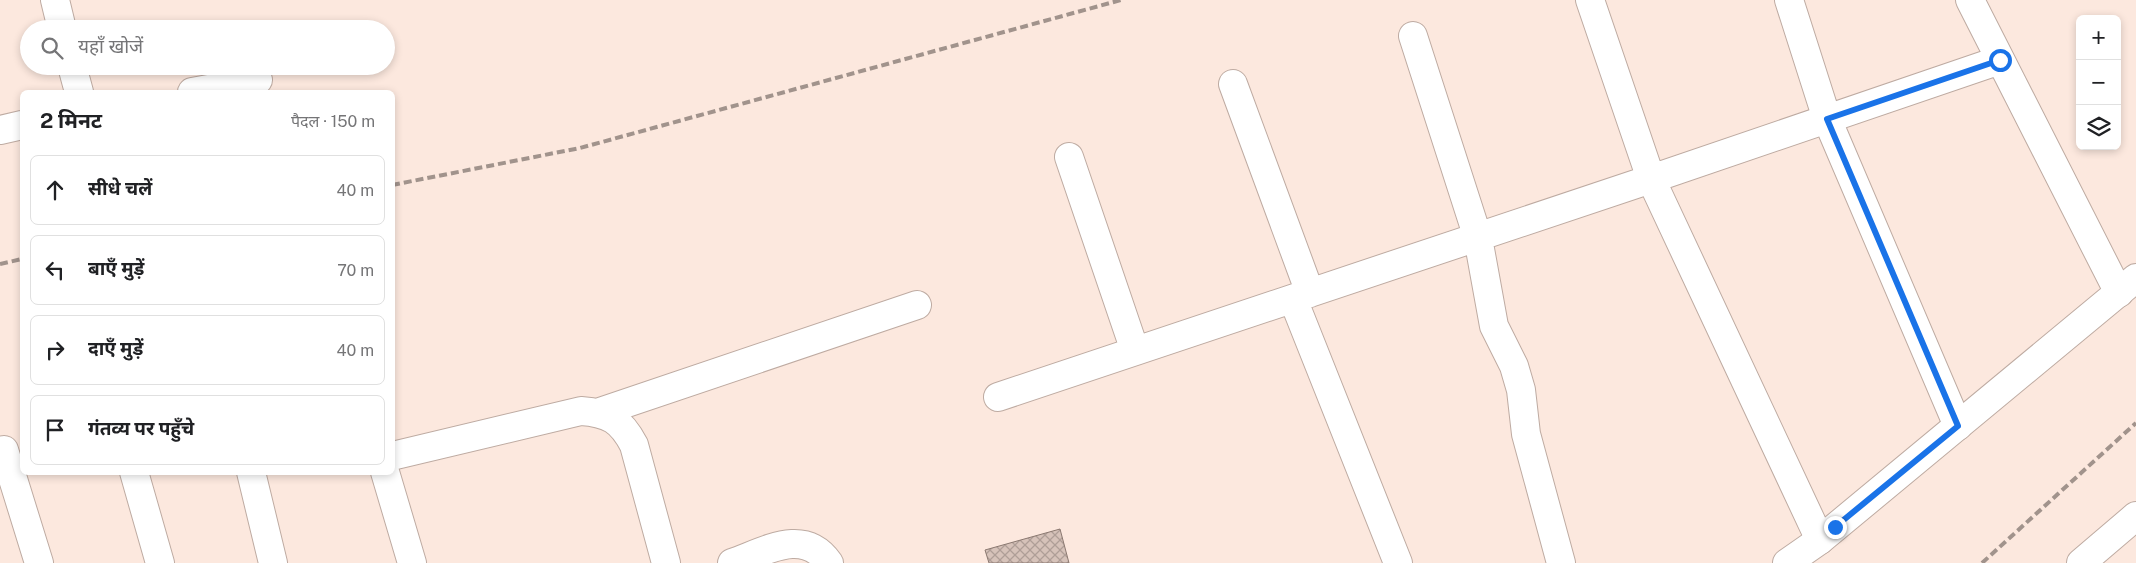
<!DOCTYPE html>
<html lang="hi">
<head>
<meta charset="utf-8">
<style>
  :root { --surface:#fff; --page:#f2f2f2; --text:#202124; --muted:#757577; --line:#e0e0e0 }
  body { margin:0; font-family:"Public Sans","Noto Sans Devanagari",sans-serif; background:var(--page); color:var(--text) }
  .controls { position:absolute; right:15px; top:15px; display:grid; overflow:hidden; border-radius:8px; box-shadow:0 2px 8px #0003 }
  .controls button { width:45px; height:45px; display:grid; place-items:center; padding:0; border:0; border-bottom:1px solid var(--line); background:var(--surface); color:var(--text); font:25px sans-serif }
  .stop { position:absolute; width:15px; height:15px; margin:-11px; border:4px solid #1a73e8; border-radius:50%; background:#fff }
  .stop.end { background:#1a73e8; border-color:#fff; box-shadow:0 1px 5px #0008 }
  .list { margin:0; padding:0; list-style:none }
  h2 { display:flex; justify-content:space-between; align-items:center; height:65px; margin:0; padding:0 20px; font-size:21px }
  h2 small { font-size:16px; font-weight:400; color:var(--muted) }
  .list li { display:grid; grid-template-columns:32px 1fr auto; gap:15px; align-items:center; box-sizing:border-box; height:70px; margin:0 10px 10px; padding:0 10px; border:1px solid var(--line); border-radius:8px }
  .list b { display:block; font-size:19px; white-space:nowrap }
  .list em { font-size:16px; font-style:normal; color:var(--muted) }
  .icon { flex:none; width:28px; height:28px; fill:none; stroke:currentColor; stroke-width:2; stroke-linecap:round; stroke-linejoin:round }
  .map { position:relative; flex:none; width:2136px; height:563px; overflow:hidden }
  .search { position:absolute; background:var(--surface); box-shadow:0 2px 8px #0003; left:20px; top:20px; width:375px; height:55px; display:flex; align-items:center; gap:12px; box-sizing:border-box; padding:0 18px; border-radius:28px; color:var(--muted); font-size:19px }
  .panel { position:absolute; background:var(--surface); box-shadow:0 2px 8px #0003; left:20px; top:90px; width:375px; height:385px; border-radius:8px }
  .map>svg:first-child { display:block }
</style>
</head>
<body>
<div class="map">
<svg width="2136" height="563" viewBox="0 0 2136 563">
  <defs>
    <pattern id="building-cross-hatch" width="8" height="8" patternUnits="userSpaceOnUse" patternTransform="scale(1.25)"><rect width="8" height="8" fill="#d6c2b9"/><path d="M0 0l8 8M0 8l8-8" fill="none" stroke="#af9e97"/></pattern>
  </defs>
  <rect width="100%" height="100%" fill="#fce8de"/>
  <!-- building -->
  <path fill="url(#building-cross-hatch)" stroke="#8a7870" d="M 1060,529 L 1069,563 L 989,563 L 985,550 Z"/>
  <g fill="none" stroke-linecap="round" stroke-linejoin="round">
    <defs>
      <path id="minor" d="M 55,0 L 62,29
        M 1590,0 L 1651,179 L 1820,540
        M 1789,0 L 1827,119 L 1958,426
        M 1970,0 L 2119,293
        M 1413,36 L 1478,238 L 1494,326 L 1514,366 L 1521,390 L 1526,434 L 1561,563
        M 72,66 L 79,92
        M 1233,84 L 1310,293
        M 192,92 L 258,80
        M 0,130 L 22,125
        M 1069,157 L 1135,351
        M 1293,299 L 1398,563
        M 998,397 L 1651,179 L 2000,60
        M 600,412 L 917,305
        M 4,450 L 39,563
        M 392,456 L 581,411 C 609,413 621,420 634,445 L 666,563
        M 134,472 L 160,563
        M 251,472 L 273,563
        M 385,472 L 412,563
        M 732,563 C 766,551 804,527 829,563
        M 2081,563 L 2136,516"/>
      <path id="tertiary" d="M 1787,563 L 1820,540 L 2136,278"/>
    </defs>
    <!-- minor casing -->
    <use href="#minor" stroke="#beaba2" stroke-width="30"/>
    <!-- tertiary casing -->
    <use href="#tertiary" stroke="#beaba2" stroke-width="30"/>
    <!-- minor -->
    <use href="#minor" stroke="#fff" stroke-width="28"/>
    <!-- tertiary -->
    <use href="#tertiary" stroke="#fff" stroke-width="28"/>
    <!-- rail -->
    <path stroke="#a1938c" stroke-width="4" stroke-dasharray="8 4" stroke-linecap="butt" d="M 392,185 L 580,148 L 1121,0
      M 0,264 L 22,259
      M 1982,563 L 2136,423"/>
  </g>
  <g fill="none" stroke-linecap="round" stroke-linejoin="round">
    <!-- route -->
    <path stroke="#1a73e8" stroke-width="6" d="M 1835,527 L 1958,426 L 1827,119 L 2000,60"/>
  </g>
</svg>
<div class="controls">
<button>+</button>
<button>−</button>
<button><svg class="icon" aria-label="layers" viewBox="0 0 24 24"><path d="M12 4l9 5-9 5-9-5zM3 14l9 5 9-5"/></svg></button>
</div>
<div class="stop" style="left:2000px;top:60px"></div>
<div class="stop end" style="left:1835px;top:527px"></div>
<div class="search"><svg class="icon" aria-label="search" viewBox="0 0 24 24"><circle cx="10" cy="10" r="6"/><path d="M15 15l6 6"/></svg>यहाँ खोजें</div>
<section class="panel">
<h2>2 मिनट<small>पैदल · 150 m</small></h2>
<ul class="list">
<li><svg class="icon" aria-label="ahead" viewBox="0 0 24 24"><path d="M12 20V5M6 11l6-6 6 6"/></svg><div><b>सीधे चलें</b></div><em>40 m</em></li>
<li><svg class="icon" aria-label="left" viewBox="0 0 24 24"><path d="M17 20v-9H6M10 6l-5 5 5 5"/></svg><div><b>बाएँ मुड़ें</b></div><em>70 m</em></li>
<li><svg class="icon" aria-label="right" viewBox="0 0 24 24"><path d="M7 20v-9h11M14 6l5 5-5 5"/></svg><div><b>दाएँ मुड़ें</b></div><em>40 m</em></li>
<li><svg class="icon" aria-label="arrive" viewBox="0 0 24 24"><path d="M6 21V4h12l-3 4 3 4H6"/></svg><div><b>गंतव्य पर पहुँचे</b></div></li>
</ul>
</section>
</div>
</body>
</html>
